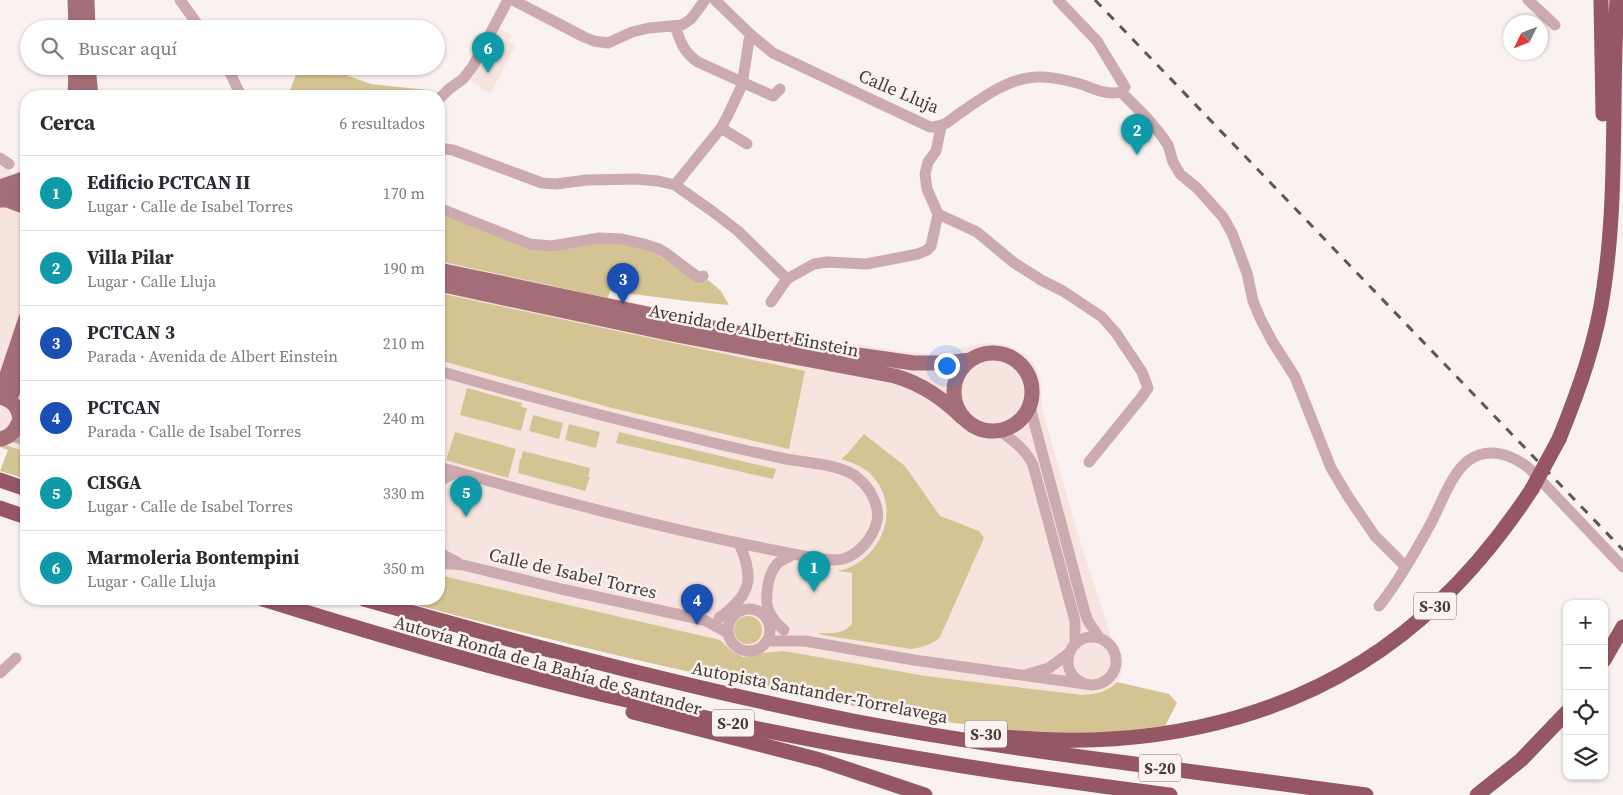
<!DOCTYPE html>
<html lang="es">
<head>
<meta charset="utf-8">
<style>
  :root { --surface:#fff; --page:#f2f2f3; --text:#2b2b33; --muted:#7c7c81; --line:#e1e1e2; --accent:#317466 }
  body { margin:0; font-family:"Source Serif 4",serif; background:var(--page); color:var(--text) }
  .controls { position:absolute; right:15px; bottom:15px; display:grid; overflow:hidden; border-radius:10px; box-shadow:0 1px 4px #0004 }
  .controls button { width:45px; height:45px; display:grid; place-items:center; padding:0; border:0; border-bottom:1px solid var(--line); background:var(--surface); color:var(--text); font:25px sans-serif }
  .compass { position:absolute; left:1503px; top:15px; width:45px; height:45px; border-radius:50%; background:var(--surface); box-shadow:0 1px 4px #0004; rotate:227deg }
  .you { position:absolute; left:946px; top:365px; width:18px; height:18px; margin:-12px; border:4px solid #fff; border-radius:50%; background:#1a73e8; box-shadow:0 0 0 8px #1a73e833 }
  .badge { display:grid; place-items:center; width:32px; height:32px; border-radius:50%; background:var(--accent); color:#fff; font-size:16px; font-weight:700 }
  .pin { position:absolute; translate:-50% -41px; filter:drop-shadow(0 1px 2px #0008) }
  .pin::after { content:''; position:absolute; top:26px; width:18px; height:15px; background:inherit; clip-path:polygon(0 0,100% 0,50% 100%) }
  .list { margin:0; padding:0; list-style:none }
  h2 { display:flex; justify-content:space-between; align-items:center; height:65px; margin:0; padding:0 20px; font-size:21px }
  h2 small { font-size:16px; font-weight:400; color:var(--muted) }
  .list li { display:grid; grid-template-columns:32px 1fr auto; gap:15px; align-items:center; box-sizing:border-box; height:75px; padding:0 20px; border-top:1px solid var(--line) }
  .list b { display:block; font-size:19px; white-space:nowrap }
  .list p { margin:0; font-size:16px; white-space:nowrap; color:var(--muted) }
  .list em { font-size:16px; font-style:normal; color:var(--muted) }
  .icon { flex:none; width:28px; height:28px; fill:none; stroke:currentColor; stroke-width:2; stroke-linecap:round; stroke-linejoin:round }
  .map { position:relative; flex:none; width:1623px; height:795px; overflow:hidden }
  .search { position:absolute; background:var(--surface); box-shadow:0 1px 4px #0004; left:20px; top:20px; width:425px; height:55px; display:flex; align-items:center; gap:12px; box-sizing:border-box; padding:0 18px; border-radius:28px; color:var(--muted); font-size:19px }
  .panel { position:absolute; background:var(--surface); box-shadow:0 1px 4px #0004; left:20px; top:90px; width:425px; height:515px; border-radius:20px }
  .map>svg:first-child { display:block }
</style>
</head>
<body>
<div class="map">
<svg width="1623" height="795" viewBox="0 0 1623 795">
  <rect width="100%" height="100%" fill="#faf2f0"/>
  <!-- built -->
  <path fill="#f8e4df" d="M 499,29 L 512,35 L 508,42 L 516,45 L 490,94 L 470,80 Z
    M 0,162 L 13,174 L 26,164 L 26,452 L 0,443 Z
    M 439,261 L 765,331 L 903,352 L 935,354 L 984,343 L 1008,345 L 1026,355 L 1035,365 L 1041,380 L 1042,409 L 1081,544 L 1111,636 L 1119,646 L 1123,660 L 1123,670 L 1117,682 L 1110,690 L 1092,694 L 1083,695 L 926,676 L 784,651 L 762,653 L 746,657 L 738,655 L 720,640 L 716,639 L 439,575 Z"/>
  <!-- green -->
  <path fill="#d5c493" d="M 299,66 L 321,66 L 371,84 L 427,90 L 425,96 L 288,96 Z
    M 439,214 L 531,248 L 610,242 L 636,245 L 655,253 L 691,277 L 698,284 L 708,280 L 721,291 L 729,305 L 687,301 L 610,291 L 608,298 L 439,261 Z
    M 439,293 L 805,371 L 789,449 L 612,408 L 439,360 Z
    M 467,388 L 522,403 L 521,407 L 527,408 L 521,431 L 460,415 Z
    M 533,415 L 563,423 L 559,439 L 529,431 Z
    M 569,424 L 600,432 L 596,448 L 565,440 Z
    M 455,432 L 516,449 L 508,478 L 446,460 Z
    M 619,432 L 776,469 L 773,479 L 616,443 Z
    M 864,434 L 905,466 L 940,516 L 979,531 L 984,538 L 940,637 C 932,645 922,647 911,649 L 823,635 L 818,633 C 831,633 842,635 852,624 L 852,573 L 837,571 C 842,570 847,569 852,566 C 884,551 899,507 874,478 C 866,467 853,463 841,459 L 847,454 Z
    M 0,443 L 26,452 L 26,479 L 0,471 L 8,450 L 0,447 Z
    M 523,451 L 590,468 L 588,477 L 590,477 L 585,491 L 518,473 L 520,459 L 521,459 Z
    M 439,575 L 716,639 L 720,640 L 733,652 L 743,657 L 756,655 L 762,653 L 784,651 L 926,676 L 1083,695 C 1097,694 1107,692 1117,682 L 1169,694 L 1177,703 L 1165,726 C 1144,728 1123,732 1102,733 C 994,735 887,713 782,692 C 652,665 523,634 395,599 L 439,599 Z
    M734 630a14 14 0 1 1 28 0a14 14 0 1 1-28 0Z"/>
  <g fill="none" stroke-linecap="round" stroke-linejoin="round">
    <!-- minor -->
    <path stroke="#cbabb0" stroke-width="11" d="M 180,0 L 201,29
      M 513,0 L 584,37 L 594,41 L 608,43 L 632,32 L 649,28 L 682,25 L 691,19 L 705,0
      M 715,0 L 750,34 L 773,53 L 930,127 C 947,127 950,119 963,111 C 982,98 1005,81 1028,78 C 1044,75 1061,79 1077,83 C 1092,87 1105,96 1121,92
      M 1058,0 L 1097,41 L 1125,87 L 1121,92
      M 1528,0 L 1555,25
      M 675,26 C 680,41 684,53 698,62 L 773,96 L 780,89
      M 227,66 L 241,96
      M 1121,92 L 1148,119 L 1161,135 L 1168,145 L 1173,162 L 1180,174 L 1197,188 L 1223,217 L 1232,233 L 1247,273 L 1253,301 L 1260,318 L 1272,341 L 1295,377 L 1331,468 L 1349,498 L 1375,536 L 1405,566
      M 439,99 L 449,89 L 463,79 L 473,66 L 508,0
      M 721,128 L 747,144
      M 439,148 L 453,150 L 542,183 L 556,184 L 587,180 L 636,179 L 658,181 L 675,185 L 712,211 L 738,231 L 787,279
      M 0,158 L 9,164
      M 675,185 L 721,128 L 728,115 L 742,85 L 750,34
      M 439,208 L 530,244 L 552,246 L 599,238 L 622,239 L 644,244 L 659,249 L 667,254 L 699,278 L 703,276
      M 938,214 L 977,232 L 1013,262 L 1041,280 L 1063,291 L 1102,317 L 1116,333 L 1142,372 L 1148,388 L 1141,398 L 1089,462
      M 771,302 L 787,279 L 814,264 L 828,262 L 866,264 L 918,254 L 927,250 L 931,246 L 938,214 L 927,189 L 925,174 L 928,162 L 936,151 L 941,127
      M 439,371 C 526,396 614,419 702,440 C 730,447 758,453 786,459 C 807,463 843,464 859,479 C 870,488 880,506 877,521 C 873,537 860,554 843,559 C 829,563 790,553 773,550 C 660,528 549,498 439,467
      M 1030,407 L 1085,613 L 1088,621 L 1099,637
      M 1000,431 C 1014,441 1026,450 1033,465 L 1075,621 L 1075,643
      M 9,436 L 26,440
      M 439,481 L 457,472
      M 439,553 L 457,562
      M 439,563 L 463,565 L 561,589 L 704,620 L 728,633
      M 1379,606 C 1399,581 1415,552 1430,525 C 1441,505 1451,473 1469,460 C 1489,446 1512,455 1529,468 L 1623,567
      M728 630a21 21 0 1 1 42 0a21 21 0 1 1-42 0Z
      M 719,618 C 751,594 755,580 739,543
      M 784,630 C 768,616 764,606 768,585 C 769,578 772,570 777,564 C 781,560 789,557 794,554
      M1068 661a24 24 0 1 1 48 0a24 24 0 1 1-48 0Z
      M 767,641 L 805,641 L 914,660 L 1085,684
      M 0,673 L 16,658
      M 1028,674 L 1049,668 L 1068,654"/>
    <!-- major -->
    <path stroke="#a46e78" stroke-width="15" d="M 75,0 L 76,29
      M 87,0 L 88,29
      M 88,66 L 91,96
      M 75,96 L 76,66
      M 0,187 L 26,178
      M 0,200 L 7,200 L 26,194
      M 7,200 L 26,207
      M 439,270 L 808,348 L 914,363 L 946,363 L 970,360
      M 439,284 L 677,335 L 895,376 C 922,384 942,398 963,418
      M954 392a39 39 0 1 1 78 0a39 39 0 1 1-78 0Z
      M 0,391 L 6,378 L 26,318
      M 0,397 C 12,400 18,406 20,419 C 16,430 11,437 0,439
      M 10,399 L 26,353"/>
    <!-- highway -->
    <path stroke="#955764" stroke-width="15" d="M 1601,0 L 1603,114
      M 1559,439 C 1579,390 1597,340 1604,287 C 1618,192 1611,96 1617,0
      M 0,480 L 26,489
      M 0,508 L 26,517
      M 263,599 C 378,635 493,669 609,696 C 718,722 828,744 939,762 C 1015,775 1093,785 1170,795
      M 364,599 C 525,645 688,688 853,721 C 943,738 1035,751 1127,763 C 1207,774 1286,784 1366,795
      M 1604,660 L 1623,627
      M 633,712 L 820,760 L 925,795
      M 1006,737 C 1164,752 1323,714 1439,602 C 1475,568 1505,530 1532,489
      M 1477,795 L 1521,760 L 1567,712"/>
    <!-- rail -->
    <path stroke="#635551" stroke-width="3" stroke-dasharray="9 9" stroke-linecap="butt" d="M 1095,0 L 1623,550"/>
    <!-- highway-bridge -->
    <path stroke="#955764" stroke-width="15" d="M 1532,489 L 1559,439"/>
  </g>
  <g text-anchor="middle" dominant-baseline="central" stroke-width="5" stroke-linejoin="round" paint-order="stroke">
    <!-- shield labels -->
    <g fill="#faf2f0" stroke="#7d706c" stroke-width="1">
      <rect x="1414" y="592.5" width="42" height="27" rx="4"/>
      <rect x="712" y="709.5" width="42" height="27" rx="4"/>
      <rect x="965" y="720.5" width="42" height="27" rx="4"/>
      <rect x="1139" y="754.5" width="42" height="27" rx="4"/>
    </g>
    <g font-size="16" font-weight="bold" fill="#483934">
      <text x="1435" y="606">S-30</text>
      <text x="733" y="723">S-20</text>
      <text x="986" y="734">S-30</text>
      <text x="1160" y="768">S-20</text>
    </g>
    <!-- street labels -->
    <g font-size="18" fill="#483934" stroke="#faf2f0">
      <text transform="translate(899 91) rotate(23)">Calle Lluja</text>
      <text transform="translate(754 330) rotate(11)">Avenida de Albert Einstein</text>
      <text transform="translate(573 573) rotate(13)">Calle de Isabel Torres</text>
      <text transform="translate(548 665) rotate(16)">Autovía Ronda de la Bahía de Santander</text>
      <text transform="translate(820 692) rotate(11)">Autopista Santander-Torrelavega</text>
    </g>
  </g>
</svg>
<div class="controls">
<button>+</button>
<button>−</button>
<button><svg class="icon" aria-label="locate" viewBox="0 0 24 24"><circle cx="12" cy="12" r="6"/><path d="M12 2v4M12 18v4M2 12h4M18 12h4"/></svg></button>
<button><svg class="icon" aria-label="layers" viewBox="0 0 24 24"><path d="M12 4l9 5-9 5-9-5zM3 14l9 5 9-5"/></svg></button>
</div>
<svg class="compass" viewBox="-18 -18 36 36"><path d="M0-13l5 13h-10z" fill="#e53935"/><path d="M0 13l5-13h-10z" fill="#7c7c81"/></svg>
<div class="you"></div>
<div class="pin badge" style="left:814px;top:592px;background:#0f9aa8">1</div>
<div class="pin badge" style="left:1137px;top:155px;background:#0f9aa8">2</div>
<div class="pin badge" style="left:623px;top:304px;background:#1a4fb4">3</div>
<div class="pin badge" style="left:697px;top:625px;background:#1a4fb4">4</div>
<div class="pin badge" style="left:466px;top:517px;background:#0f9aa8">5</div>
<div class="pin badge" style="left:488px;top:73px;background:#0f9aa8">6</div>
<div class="search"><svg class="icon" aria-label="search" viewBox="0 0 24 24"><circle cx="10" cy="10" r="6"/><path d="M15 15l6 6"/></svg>Buscar aquí</div>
<section class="panel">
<h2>Cerca<small>6 resultados</small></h2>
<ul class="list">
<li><span class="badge" style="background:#0f9aa8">1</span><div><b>Edificio PCTCAN II</b><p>Lugar · Calle de Isabel Torres</p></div><em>170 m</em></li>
<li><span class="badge" style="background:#0f9aa8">2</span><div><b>Villa Pilar</b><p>Lugar · Calle Lluja</p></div><em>190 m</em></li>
<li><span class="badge" style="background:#1a4fb4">3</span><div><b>PCTCAN 3</b><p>Parada · Avenida de Albert Einstein</p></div><em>210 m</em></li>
<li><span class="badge" style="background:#1a4fb4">4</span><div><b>PCTCAN</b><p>Parada · Calle de Isabel Torres</p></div><em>240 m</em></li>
<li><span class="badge" style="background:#0f9aa8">5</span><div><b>CISGA</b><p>Lugar · Calle de Isabel Torres</p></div><em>330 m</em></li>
<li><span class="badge" style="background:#0f9aa8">6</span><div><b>Marmoleria Bontempini</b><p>Lugar · Calle Lluja</p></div><em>350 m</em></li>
</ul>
</section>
</div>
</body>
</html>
